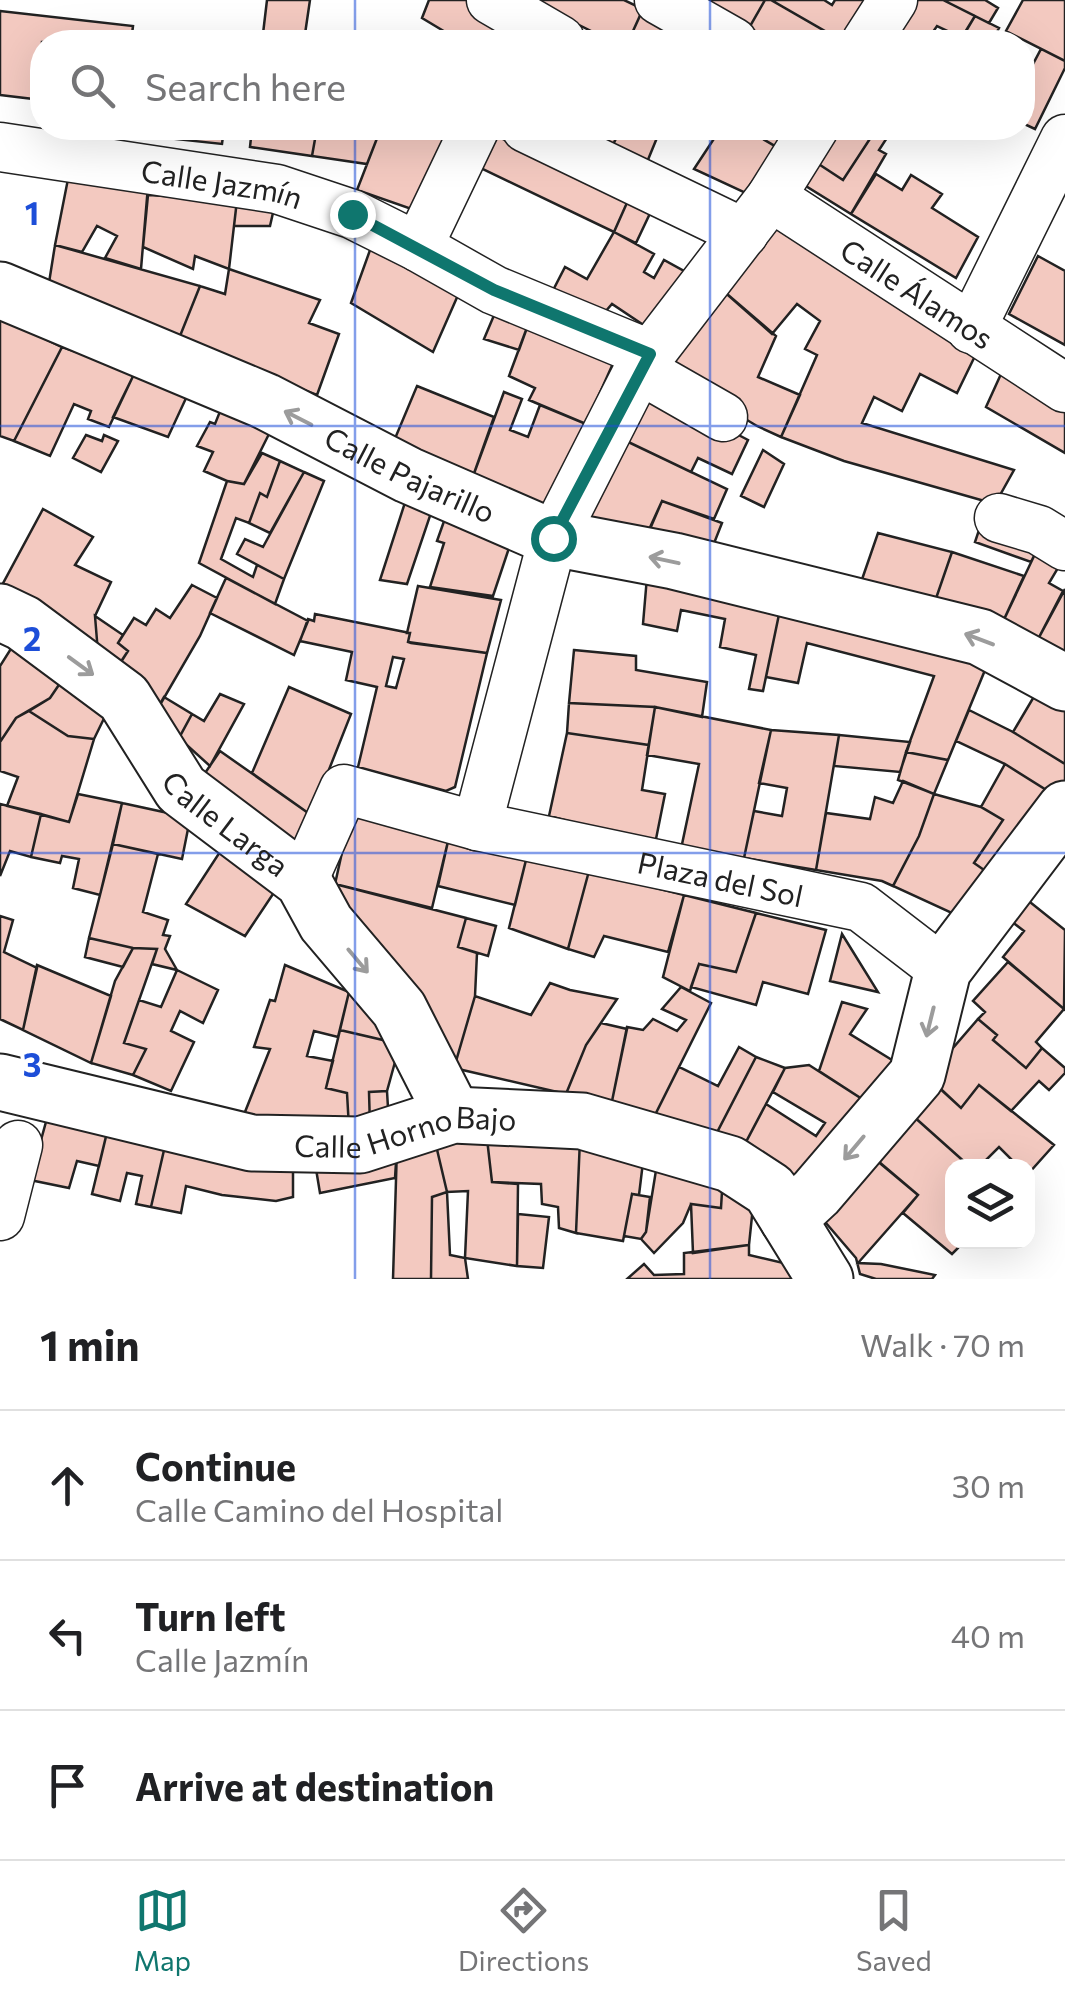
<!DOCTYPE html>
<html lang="en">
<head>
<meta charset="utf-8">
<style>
  :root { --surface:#fff; --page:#f2f2f2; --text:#202124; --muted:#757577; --line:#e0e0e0; --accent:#0f766e }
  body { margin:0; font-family:Commissioner,sans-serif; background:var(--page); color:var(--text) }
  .controls { position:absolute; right:30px; bottom:30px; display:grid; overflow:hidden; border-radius:20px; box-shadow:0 10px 40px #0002 }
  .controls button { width:90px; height:90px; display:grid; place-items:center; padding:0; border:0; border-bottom:2px solid var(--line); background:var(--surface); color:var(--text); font:50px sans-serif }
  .stop { position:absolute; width:30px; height:30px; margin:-22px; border:8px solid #0f766e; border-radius:50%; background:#fff }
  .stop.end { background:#0f766e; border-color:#fff; box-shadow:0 2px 10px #0008 }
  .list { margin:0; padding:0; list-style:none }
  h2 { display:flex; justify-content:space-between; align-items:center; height:130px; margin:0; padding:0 40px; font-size:42px }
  h2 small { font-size:32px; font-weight:400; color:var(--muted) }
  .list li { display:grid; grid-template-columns:65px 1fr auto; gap:30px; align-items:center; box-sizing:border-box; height:150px; padding:0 40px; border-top:2px solid var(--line) }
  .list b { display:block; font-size:38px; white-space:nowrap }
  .list p { margin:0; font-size:32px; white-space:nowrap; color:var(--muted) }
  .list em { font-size:32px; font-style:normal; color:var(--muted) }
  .icon { flex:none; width:55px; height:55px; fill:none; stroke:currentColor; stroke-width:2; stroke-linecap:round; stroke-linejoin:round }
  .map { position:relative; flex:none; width:1065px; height:1279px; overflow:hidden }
  .search { position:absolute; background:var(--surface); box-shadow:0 10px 40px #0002; left:30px; right:30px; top:30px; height:110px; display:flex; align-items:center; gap:25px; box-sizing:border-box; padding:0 35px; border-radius:40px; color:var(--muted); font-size:38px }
  .sheet { height:580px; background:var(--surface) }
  nav { display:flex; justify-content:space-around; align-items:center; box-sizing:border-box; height:140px; border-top:2px solid var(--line); background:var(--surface); font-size:28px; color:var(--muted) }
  nav a { display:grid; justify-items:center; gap:5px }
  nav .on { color:var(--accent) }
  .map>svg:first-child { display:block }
</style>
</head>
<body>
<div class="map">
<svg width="1065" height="1279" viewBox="0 0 1065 1279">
  <rect width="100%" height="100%" fill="#fff"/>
  <!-- building -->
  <path fill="#f3c9c0" stroke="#222" stroke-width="2.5" fill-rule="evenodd" d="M 267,0 L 310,0 L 305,34 L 335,37 L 334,42 L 262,42 Z
    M 429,0 L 468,0 L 535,42 L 462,42 L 422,18 Z
    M 529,0 L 624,0 L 643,9 L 628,42 L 613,42 Z
    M 700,0 L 765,0 L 749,28 Z
    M 765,0 L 771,0 L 844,42 L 776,42 L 749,28 Z
    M 771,0 L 824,0 L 832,5 L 835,0 L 871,0 L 844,42 Z
    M 916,0 L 943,0 L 975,16 L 962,38 L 937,26 L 926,42 L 889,42 Z
    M 943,0 L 985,0 L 998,8 L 989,23 Z
    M 1023,0 L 1065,0 L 1065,61 L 1006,31 Z
    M 643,9 L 705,42 L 628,42 Z
    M 0,11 L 133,26 L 131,42 L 42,42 L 42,100 L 0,95 Z
    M 975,16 L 999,28 L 991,42 L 959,42 Z
    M 1041,49 L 1065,61 L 1065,68 L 1035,129 L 1022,123 L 1022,85 Z
    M 119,128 L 224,128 L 222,144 L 119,133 Z
    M 252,128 L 317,128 L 312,156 L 250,147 Z
    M 317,128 L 381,128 L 367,164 L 312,156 Z
    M 381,128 L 455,128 L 420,212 L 357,190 Z
    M 580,128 L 621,128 L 610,151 L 585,139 Z
    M 621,128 L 661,128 L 645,167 L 610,151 Z
    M 721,128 L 744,128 L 780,149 L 752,196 L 694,169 Z
    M 744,128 L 794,128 L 780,149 Z
    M 835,128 L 877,128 L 843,180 L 814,161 Z
    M 877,128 L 903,128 L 899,134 L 892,130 L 879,150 L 886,154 L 851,214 L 801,183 L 814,161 L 843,180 Z
    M 485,131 L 630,196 L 614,232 L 470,163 Z
    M 876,174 L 902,190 L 911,175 L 942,194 L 932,208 L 978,237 L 956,278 L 851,214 Z
    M 68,179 L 148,186 L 141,269 L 105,258 L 117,236 L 97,226 L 82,252 L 55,245 Z
    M 148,195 L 237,200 L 229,269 L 195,256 L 193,269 L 143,247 Z
    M 630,196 L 653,207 L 636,243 L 614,232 Z
    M 237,200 L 275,204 L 270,226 L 234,226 Z
    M 776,220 L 975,356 L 957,393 L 920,374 L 902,411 L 874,397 L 862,423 L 1014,470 L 995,504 L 844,461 L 781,437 L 817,355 L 805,349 L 820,321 L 797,304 L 772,334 L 720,288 Z
    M 614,232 L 654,254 L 644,272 L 654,278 L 664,260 L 693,276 L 654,332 L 612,304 L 605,312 L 547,302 L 565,267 L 587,279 Z
    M 374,239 L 462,286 L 433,352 L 351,303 Z
    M 55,245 L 200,286 L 178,341 L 48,289 Z
    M 1038,256 L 1065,271 L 1065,345 L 1009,314 Z
    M 229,269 L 320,300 L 309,323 L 339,334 L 317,395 L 178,341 L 200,286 L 225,294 Z
    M 720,288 L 776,336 L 758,377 L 800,395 L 781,437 L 757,426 L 717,402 L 660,358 Z
    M 500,301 L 532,314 L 519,350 L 484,339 Z
    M 532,314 L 619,350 L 586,424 L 529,400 L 535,388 L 509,376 Z
    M 0,317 L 62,347 L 14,441 L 0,436 Z
    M 62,347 L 135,372 L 109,427 L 88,419 L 91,411 L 74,404 L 50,456 L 14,441 Z
    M 141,360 L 194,381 L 168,437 L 113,417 Z
    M 1001,374 L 1065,409 L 1065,453 L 986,407 Z
    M 417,386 L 494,417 L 472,479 L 391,448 Z
    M 646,386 L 748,440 L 732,474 L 698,458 L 691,472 L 622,439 Z
    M 504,392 L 522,399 L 510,430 L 528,437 L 540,405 L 586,424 L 548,510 L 472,479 Z
    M 227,394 L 279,414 L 244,484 L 227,481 L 204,471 L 213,452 L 197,446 L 210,422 L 215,424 Z
    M 86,435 L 102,441 L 104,435 L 118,441 L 101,472 L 73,458 Z
    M 622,439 L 727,489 L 714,519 L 662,501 L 647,534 L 588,518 Z
    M 763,450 L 784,464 L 764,507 L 741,496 Z
    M 262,453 L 280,461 L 267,497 L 260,493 L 249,523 L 236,518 L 221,559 L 253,577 L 257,565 L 284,579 L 275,604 L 199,563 L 227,481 L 244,484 Z
    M 280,461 L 304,472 L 270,533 L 249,523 L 260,493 L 267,497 Z
    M 304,472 L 324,481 L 284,579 L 237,554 L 245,539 L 263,547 Z
    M 410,487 L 434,504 L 407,584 L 380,580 Z
    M 662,501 L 722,523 L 711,551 L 650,529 Z
    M 43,509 L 93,537 L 75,565 L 111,582 L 95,616 L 99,665 L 0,589 Z
    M 448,510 L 512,539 L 493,596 L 430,587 L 444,543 L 437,541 Z
    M 984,515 L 1044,535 L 1031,562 L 975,542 Z
    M 878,533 L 952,552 L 932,610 L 858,591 Z
    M 1044,535 L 1058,568 L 1049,583 L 1063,591 L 1036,643 L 1000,628 Z
    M 952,552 L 1024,576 L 1000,628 L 932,610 Z
    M 648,565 L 782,600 L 763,691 L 749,689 L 756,655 L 720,647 L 725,619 L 681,610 L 677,631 L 643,624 Z
    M 226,578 L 308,621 L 294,655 L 210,613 Z
    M 192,585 L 217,598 L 200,636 L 157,710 L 114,672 L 128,651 L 118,643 L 134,618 L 146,625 L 156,609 L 170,618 Z
    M 418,586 L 501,600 L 487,653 L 408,642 L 410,633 L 407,633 Z
    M 1065,589 L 1065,660 L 1036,643 Z
    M 782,600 L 992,653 L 948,760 L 906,752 L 934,676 L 807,643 L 798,683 L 766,677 Z
    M 315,614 L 410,633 L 408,642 L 411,643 L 487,653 L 455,787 L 446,791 L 358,767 L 377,687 L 346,680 L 352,652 L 300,641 L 308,619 L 314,621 ZM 393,657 L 404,659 L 396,688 L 386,686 Z
    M 95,616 L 123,635 L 118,643 L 128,651 L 112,676 L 99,665 Z
    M 19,636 L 69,670 L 50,698 L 16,718 L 0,742 L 0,666 Z
    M 574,650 L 636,656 L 636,670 L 707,682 L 702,717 L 655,707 L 569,703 Z
    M 69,670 L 113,700 L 94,739 L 68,736 L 29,711 L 50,698 Z
    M 1042,683 L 1065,697 L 1065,764 L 1013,732 Z
    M 289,687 L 351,714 L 311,815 L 252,773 Z
    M 220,694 L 244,704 L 210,766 L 179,738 L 192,714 L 204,721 Z
    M 164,697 L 192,714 L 179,738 L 153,716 Z
    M 569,703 L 655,707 L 649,745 L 567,733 Z
    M 655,707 L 771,730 L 744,858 L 681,849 L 699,764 L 647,755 Z
    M 969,710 L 1013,732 L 1065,764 L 1065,782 L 1056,796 L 1005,764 L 956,741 Z
    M 29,711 L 68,736 L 94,739 L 69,822 L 7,806 L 18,777 L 0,771 L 0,742 L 16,718 Z
    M 771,730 L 839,735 L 816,870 L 744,858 L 754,811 L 782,816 L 787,788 L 759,783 Z
    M 567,733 L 649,745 L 642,790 L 665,794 L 655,844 L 549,816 Z
    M 839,735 L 910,742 L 900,772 L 834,766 Z
    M 220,751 L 311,815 L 298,847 L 201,779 Z
    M 906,752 L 948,760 L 934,794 L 898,780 Z
    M 1005,764 L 1056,796 L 997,879 L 974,863 L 1003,820 L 981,807 Z
    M 903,781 L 934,794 L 919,836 L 893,886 L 882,881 L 816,870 L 826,813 L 870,819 L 875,797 L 893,803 Z
    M 78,794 L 122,803 L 100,895 L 73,888 L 79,859 L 62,856 L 60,863 L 31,857 L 41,814 L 69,822 Z
    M 934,794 L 981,807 L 1003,820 L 974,863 L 997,879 L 967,920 L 893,886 L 919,836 Z
    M 122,803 L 168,813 L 188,829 L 182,859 L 113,844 Z
    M 0,804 L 41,814 L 31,857 L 10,851 L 0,876 Z
    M 361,815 L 449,837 L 432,908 L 335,884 L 347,830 L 351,822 Z
    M 449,837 L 527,856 L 515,905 L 438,886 Z
    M 229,838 L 283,879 L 245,936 L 186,904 Z
    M 113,844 L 158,854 L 143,912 L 168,920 L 163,935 L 170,936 L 165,949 L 177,970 L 152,964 L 157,949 L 133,948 L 89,938 Z
    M 527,856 L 589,871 L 568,949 L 509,928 Z
    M 589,871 L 684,895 L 668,952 L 604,936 L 594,957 L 568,949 Z
    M 335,884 L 466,918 L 458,947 L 477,953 L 475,996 L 454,1068 L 334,889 Z
    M 1015,890 L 1065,930 L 1064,1009 L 1003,957 L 1024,931 L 999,912 Z
    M 684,895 L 756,913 L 736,972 L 699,964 L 690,991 L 663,977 Z
    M 756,913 L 826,930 L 808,994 L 763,982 L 756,1005 L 691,987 L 699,964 L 736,972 Z
    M 0,916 L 13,920 L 4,952 L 37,968 L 23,1030 L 0,1019 Z
    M 466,918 L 496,926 L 488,956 L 458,947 Z
    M 842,934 L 878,992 L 830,981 Z
    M 89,938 L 133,948 L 123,967 L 85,957 Z
    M 133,948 L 157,949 L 124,1043 L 146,1049 L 133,1075 L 91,1063 L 115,981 Z
    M 1008,962 L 1064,1009 L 1036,1042 L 1042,1048 L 1026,1068 L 993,1040 L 997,1035 L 978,1019 L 985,1012 L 973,1001 Z
    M 37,965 L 111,996 L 91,1063 L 23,1030 Z
    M 285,965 L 349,992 L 338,1037 L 314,1031 L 307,1056 L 333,1061 L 326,1088 L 347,1093 L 349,1128 L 243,1117 L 270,1049 L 254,1047 L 270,1000 L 275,1001 Z
    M 177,970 L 218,990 L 203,1023 L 180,1011 L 171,1031 L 194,1042 L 171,1091 L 133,1075 L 146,1049 L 124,1043 L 139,1000 L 161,1007 Z
    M 550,983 L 570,990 L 617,999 L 586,1045 L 566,1094 L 454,1068 L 475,996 L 531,1015 Z
    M 681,987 L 711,1003 L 654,1117 L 611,1106 L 627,1027 L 643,1030 L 653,1019 L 677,1031 L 686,1020 L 662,1009 Z
    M 349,992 L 400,1044 L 340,1030 Z
    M 842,1002 L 867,1009 L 850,1034 L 905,1068 L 876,1108 L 819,1071 Z
    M 978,1019 L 997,1035 L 993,1040 L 1026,1068 L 1042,1048 L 1065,1068 L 1065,1073 L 1049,1090 L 1039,1081 L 1011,1111 L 979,1085 L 961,1108 L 928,1077 Z
    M 601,1023 L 627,1029 L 611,1106 L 566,1094 L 586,1045 Z
    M 340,1030 L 400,1044 L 387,1091 L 369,1092 L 370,1126 L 349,1128 L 347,1093 L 326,1088 Z
    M 739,1047 L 756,1057 L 710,1146 L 654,1117 L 679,1067 L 718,1086 Z
    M 756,1057 L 785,1068 L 737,1159 L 710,1146 Z
    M 809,1065 L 876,1108 L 803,1193 L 737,1159 L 766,1104 L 816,1136 L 825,1123 L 773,1092 L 785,1068 Z
    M 936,1085 L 961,1108 L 979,1085 L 1054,1145 L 1028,1174 L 1028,1166 L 1018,1166 L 999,1147 L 980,1166 L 969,1166 L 912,1115 Z
    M 387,1091 L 389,1125 L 370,1126 L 369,1092 Z
    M 49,1111 L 109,1124 L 99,1166 L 77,1161 L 69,1188 L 30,1180 Z
    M 912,1115 L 968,1165 L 952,1166 L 952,1183 L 947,1190 L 952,1195 L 952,1242 L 964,1242 L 952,1254 L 903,1213 L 918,1195 L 875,1159 Z
    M 109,1124 L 167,1137 L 151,1207 L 136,1204 L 142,1176 L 127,1173 L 120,1201 L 92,1194 Z
    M 486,1130 L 580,1139 L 576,1233 L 559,1228 L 558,1207 L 542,1204 L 541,1184 L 492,1182 Z
    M 486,1130 L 492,1182 L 518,1184 L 517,1266 L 465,1258 L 468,1191 L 447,1192 L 435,1141 Z
    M 167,1137 L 293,1160 L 293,1197 L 276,1201 L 222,1195 L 186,1186 L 181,1213 L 151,1207 Z
    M 580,1139 L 644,1154 L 639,1195 L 632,1194 L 623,1241 L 576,1233 Z
    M 435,1141 L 447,1192 L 432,1197 L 431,1279 L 393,1279 L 397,1147 Z
    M 397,1147 L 395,1178 L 320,1193 L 315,1163 Z
    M 865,1150 L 918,1195 L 858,1263 L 881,1264 L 935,1275 L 932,1279 L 876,1279 L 860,1274 L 856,1258 L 814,1209 Z
    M 658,1158 L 723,1175 L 721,1208 L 691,1204 L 683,1223 L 654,1253 L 641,1239 L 646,1232 Z
    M 723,1175 L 754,1197 L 749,1245 L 693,1253 L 691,1204 L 721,1208 Z
    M 447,1192 L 450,1255 L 465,1258 L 468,1279 L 431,1279 L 432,1197 Z
    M 632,1194 L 650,1197 L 646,1232 L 641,1239 L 624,1236 Z
    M 518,1214 L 549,1217 L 543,1268 L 517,1266 Z
    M 749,1245 L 749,1255 L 809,1269 L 807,1279 L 627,1279 L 644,1264 L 654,1275 L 684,1274 L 684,1253 Z"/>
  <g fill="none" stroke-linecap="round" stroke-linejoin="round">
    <defs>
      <g id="street">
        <path d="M 491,0 L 560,40 L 560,42"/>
        <path d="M 659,0 L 733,42"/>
        <path d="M 866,42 L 893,0"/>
        <path d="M 526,128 L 744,233"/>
        <path id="s1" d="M 0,147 L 277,189 L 352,214 L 418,247 L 494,290 L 649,354"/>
        <path id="s2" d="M 771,197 L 1065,388"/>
        <path d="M 418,247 L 475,128"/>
        <path d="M 971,329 L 1065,139"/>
        <path d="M 639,369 L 723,417"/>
        <path d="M 999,518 L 1039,530 L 1065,546"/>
        <path d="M 477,826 L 553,538 L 639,369 L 771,197 L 814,128"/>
        <path id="s3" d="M 303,881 L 344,789 L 477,826 L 861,907 L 943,970"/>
        <path d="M 0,1216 L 18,1145"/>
      </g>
      <g id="secondary">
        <path id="s4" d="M 0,290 L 265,401 L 408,475 L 553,538 L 674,561 L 980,637 L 1065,683"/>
        <path id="s5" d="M 0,612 L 23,623 L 124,698 L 181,789 L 303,881 L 326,923 L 399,1009 L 453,1115"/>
        <path id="s6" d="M 0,1082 L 252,1143 L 360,1145 L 453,1115 L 582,1121 L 730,1164 L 770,1190 L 825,1279"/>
        <path d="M 788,1219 L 816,1193 L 917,1075 L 943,970 L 1065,809"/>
      </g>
    </defs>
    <!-- street casing -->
    <use href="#street" stroke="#222" stroke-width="51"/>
    <!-- secondary casing -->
    <use href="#secondary" stroke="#222" stroke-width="59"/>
    <!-- street -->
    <use href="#street" stroke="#fff" stroke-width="48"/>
    <!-- secondary -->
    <use href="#secondary" stroke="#fff" stroke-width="55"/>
  </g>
  <!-- one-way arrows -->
  <defs><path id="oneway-shaft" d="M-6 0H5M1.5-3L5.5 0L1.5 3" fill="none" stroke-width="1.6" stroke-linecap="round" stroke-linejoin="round" transform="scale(2.5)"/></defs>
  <g stroke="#9c9c9c">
    <use href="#oneway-shaft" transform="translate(298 418) rotate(-153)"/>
    <use href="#oneway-shaft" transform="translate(664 560) rotate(-168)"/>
    <use href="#oneway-shaft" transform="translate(979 639) rotate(-159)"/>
    <use href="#oneway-shaft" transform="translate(81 666) rotate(36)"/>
    <use href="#oneway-shaft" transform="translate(358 961) rotate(50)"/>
    <use href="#oneway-shaft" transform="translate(930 1022) rotate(104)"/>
    <use href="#oneway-shaft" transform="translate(854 1148) rotate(130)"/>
  </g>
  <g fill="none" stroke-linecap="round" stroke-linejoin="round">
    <!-- route -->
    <path stroke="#0f766e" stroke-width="12" d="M 352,214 L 494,290 L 650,354 L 553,538"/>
  </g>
  <!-- grid -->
  <path fill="none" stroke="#1d4ed8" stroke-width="2.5" stroke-opacity="0.55" d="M 355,0 L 355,42M 710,0 L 710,42M 355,128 L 355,1279M 710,128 L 710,1279M 0,426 L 1065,426M 0,853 L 1065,853"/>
  <g text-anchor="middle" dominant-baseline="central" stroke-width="8" stroke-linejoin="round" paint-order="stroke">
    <!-- street labels -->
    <g font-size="30" fill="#222" stroke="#fff">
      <text stroke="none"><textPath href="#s1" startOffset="225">Calle Jazmín</textPath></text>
      <text stroke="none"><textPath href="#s2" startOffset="175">Calle Álamos</textPath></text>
      <text stroke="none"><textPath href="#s4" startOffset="450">Calle Pajarillo</textPath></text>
      <text stroke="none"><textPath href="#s5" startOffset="315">Calle Larga</textPath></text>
      <text stroke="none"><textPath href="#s3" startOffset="488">Plaza del Sol</textPath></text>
      <text stroke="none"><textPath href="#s6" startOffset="415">Calle Horno Bajo</textPath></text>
    </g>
  </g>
  <g font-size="32" text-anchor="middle" font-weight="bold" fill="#1d4ed8" stroke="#fff" stroke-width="8" stroke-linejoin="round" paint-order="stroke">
    <text x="32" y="225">1</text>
    <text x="32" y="651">2</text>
    <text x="32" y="1077">3</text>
  </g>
</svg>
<div class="controls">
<button><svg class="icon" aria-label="layers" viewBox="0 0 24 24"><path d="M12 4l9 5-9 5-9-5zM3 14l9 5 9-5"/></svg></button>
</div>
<div class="stop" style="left:553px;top:538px"></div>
<div class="stop end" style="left:352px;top:214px"></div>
<div class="search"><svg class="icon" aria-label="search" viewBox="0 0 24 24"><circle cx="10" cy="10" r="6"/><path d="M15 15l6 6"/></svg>Search here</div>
</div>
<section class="sheet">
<h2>1 min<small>Walk · 70 m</small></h2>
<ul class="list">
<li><svg class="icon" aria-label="ahead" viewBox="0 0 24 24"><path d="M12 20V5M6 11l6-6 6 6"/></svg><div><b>Continue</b><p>Calle Camino del Hospital</p></div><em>30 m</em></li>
<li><svg class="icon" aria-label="left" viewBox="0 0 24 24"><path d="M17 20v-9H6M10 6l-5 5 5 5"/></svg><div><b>Turn left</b><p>Calle Jazmín</p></div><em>40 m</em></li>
<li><svg class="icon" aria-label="arrive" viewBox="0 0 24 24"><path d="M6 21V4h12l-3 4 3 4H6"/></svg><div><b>Arrive at destination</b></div></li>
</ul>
</section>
<nav>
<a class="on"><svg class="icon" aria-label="map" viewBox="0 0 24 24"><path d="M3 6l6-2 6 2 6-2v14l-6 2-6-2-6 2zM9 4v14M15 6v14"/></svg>Map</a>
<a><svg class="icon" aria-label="directions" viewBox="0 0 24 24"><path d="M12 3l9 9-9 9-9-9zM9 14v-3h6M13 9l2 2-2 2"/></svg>Directions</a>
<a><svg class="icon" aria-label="saved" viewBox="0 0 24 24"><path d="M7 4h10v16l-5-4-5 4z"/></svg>Saved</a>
</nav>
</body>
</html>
